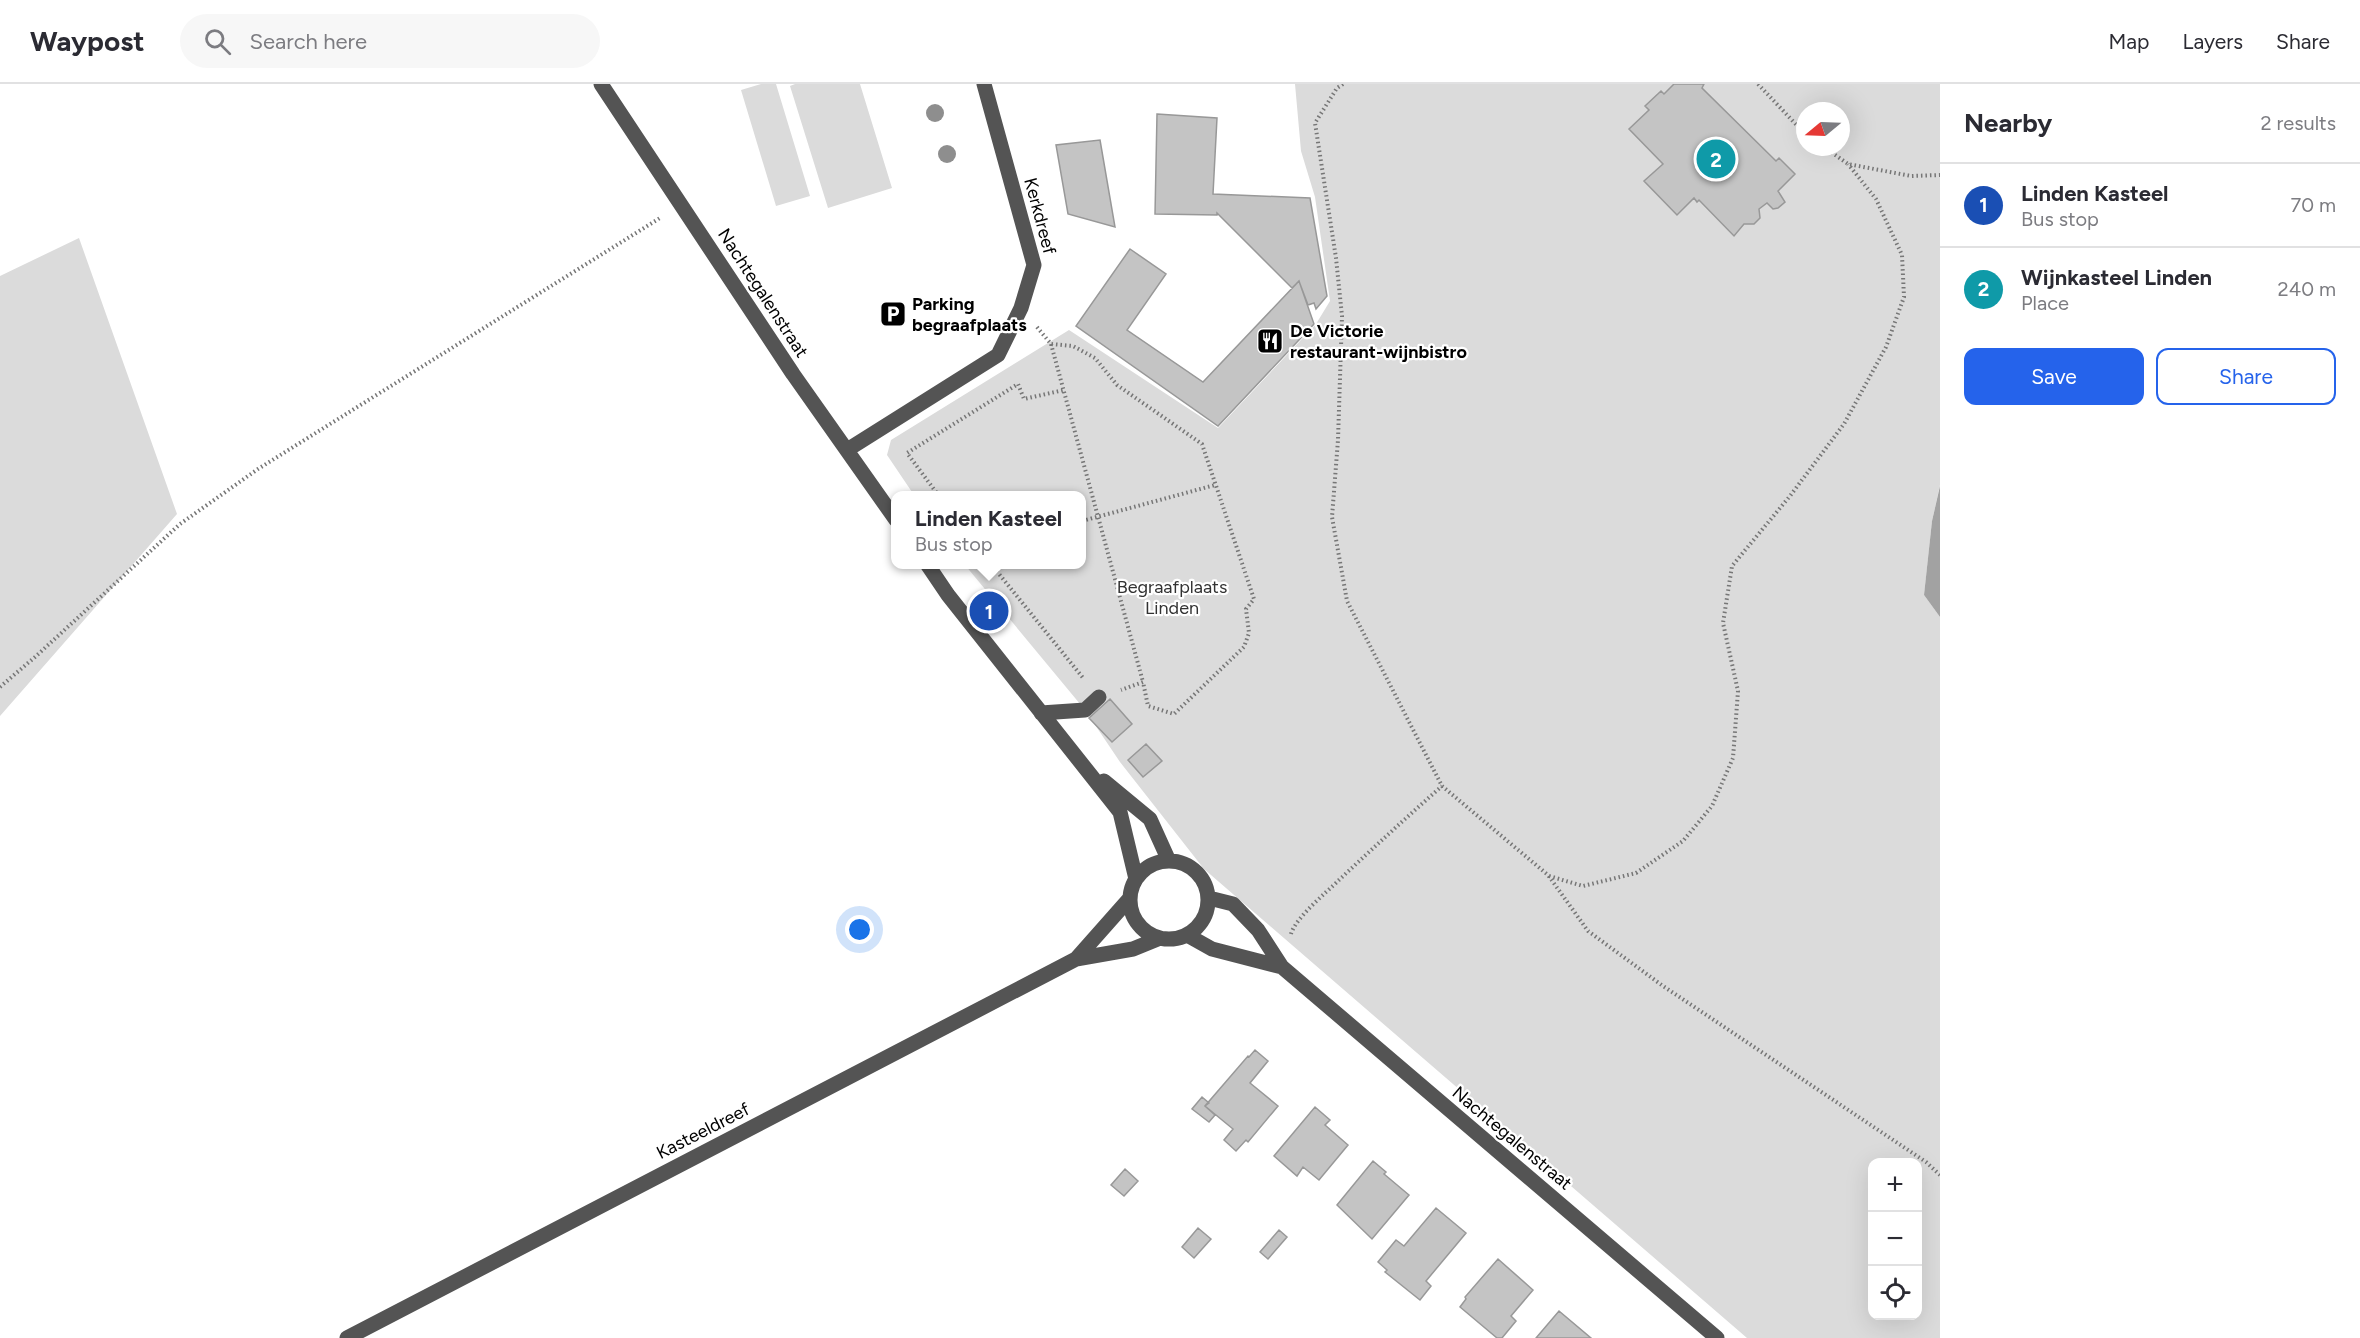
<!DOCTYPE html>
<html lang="en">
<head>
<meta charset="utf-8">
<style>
  :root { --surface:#fff; --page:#f7f7f7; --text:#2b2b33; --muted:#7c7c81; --line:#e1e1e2; --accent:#2563eb }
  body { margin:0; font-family:Figtree,sans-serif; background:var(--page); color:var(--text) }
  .controls { position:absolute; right:18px; bottom:18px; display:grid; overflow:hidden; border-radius:12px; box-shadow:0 6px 24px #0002 }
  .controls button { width:54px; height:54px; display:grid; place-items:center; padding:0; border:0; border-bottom:2px solid var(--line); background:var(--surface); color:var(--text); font:30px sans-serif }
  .compass { position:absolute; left:1796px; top:18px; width:54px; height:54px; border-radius:50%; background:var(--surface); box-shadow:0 6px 24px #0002; rotate:251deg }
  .you { position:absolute; left:860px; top:846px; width:21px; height:21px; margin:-15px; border:4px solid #fff; border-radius:50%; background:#1a73e8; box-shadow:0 0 0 9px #1a73e833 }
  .badge { display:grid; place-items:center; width:39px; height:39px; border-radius:50%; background:var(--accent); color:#fff; font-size:20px; font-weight:700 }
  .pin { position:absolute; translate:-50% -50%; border:3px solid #fff; box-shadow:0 2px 6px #0006 }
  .popup { position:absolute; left:891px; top:407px; width:195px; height:78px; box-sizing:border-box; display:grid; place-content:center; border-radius:12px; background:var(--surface); filter:drop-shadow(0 2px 4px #0005); font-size:20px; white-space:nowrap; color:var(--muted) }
  .popup b { font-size:22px; color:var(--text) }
  .popup::after { content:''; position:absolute; left:50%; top:100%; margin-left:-12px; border:12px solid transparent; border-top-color:var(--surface) }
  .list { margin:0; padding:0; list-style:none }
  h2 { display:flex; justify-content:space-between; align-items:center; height:78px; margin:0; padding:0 24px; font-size:26px }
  h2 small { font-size:20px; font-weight:400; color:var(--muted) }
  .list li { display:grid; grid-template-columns:39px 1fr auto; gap:18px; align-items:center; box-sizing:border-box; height:84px; padding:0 24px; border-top:2px solid var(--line) }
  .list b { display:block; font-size:22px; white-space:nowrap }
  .list p { margin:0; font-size:20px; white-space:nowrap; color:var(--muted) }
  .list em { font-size:20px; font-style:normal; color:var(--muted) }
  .actions { display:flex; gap:12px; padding:18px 24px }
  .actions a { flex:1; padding:14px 0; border:2px solid var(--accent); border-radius:12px; text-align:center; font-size:21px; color:var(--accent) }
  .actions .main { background:var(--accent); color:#fff }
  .icon { flex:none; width:33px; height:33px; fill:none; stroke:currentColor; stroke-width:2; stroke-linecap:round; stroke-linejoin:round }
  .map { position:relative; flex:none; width:1940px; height:1254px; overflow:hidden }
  header { display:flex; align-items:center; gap:36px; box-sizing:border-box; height:84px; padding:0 30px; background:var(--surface); border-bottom:2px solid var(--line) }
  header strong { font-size:28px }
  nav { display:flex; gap:33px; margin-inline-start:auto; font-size:21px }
  .search { width:420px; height:54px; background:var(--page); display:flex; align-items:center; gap:15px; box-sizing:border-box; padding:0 21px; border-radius:33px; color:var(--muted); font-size:22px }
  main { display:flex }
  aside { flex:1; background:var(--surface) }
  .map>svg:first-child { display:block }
</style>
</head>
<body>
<header>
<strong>Waypost</strong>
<div class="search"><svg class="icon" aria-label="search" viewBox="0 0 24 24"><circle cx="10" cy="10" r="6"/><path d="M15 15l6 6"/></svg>Search here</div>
<nav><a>Map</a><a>Layers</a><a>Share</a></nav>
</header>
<main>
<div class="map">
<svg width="1940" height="1254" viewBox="0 0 1940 1254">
  <rect width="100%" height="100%" fill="#fff"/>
  <!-- green -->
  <path fill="#dbdbdb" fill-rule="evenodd" d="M 761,0 L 776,0 L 810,112 L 776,122 L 741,6 Z
    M 795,0 L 860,0 L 892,104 L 828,124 L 790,2 Z
    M 1295,0 L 1940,0 L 1940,401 L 1932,437 L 1924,511 L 1940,533 L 1940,1254 L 1747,1254 L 1204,785 L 1120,678 L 1085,626 L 965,481 L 1082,480 L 1082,412 L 914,411 L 887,371 L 891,356 L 1069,246 L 1218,344 L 1316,240 L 1330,217 L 1315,113 L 1301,67 ZM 1805,27 L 1841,27 L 1841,63 L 1805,63 ZM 1872,1078 L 1918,1078 L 1918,1232 L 1872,1232 Z
    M 79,154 L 177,430 L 0,632 L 0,192 Z"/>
  <!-- water -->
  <path fill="#a2a2a2" d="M 1940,402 L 1940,533 L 1924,511 L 1932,437 Z"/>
  <!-- building -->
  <path fill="#c4c4c4" stroke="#989898" stroke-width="1.5" d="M 1674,0 L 1704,0 L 1702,4 L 1776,77 L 1779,74 L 1795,90 L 1778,107 L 1785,118 L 1778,124 L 1773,125 L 1767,119 L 1759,125 L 1760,134 L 1754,140 L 1744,140 L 1734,152 L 1699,116 L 1697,118 L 1694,114 L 1677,131 L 1644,97 L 1663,80 L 1629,45 L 1649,26 L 1645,22 L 1661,7 L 1664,10 Z
    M 1157,30 L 1217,34 L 1213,110 L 1310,114 L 1327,212 L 1316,225 L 1314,219 L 1308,221 L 1299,197 L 1292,204 L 1217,129 L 1217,131 L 1155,130 Z
    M 1100,56 L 1115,143 L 1068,130 L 1056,61 Z
    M 1130,165 L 1166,190 L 1127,246 L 1203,298 L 1299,197 L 1314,240 L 1218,342 L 1076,242 Z
    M 1110,615 L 1132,640 L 1112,658 L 1089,634 Z
    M 1146,660 L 1162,677 L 1143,693 L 1128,676 Z
    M 1255,966 L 1268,977 L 1250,999 L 1278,1022 L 1248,1058 L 1246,1056 L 1236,1067 L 1224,1056 L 1233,1045 L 1205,1022 L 1248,972 L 1249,973 Z
    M 1202,1013 L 1209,1019 L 1205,1022 L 1215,1031 L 1209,1038 L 1192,1025 Z
    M 1315,1023 L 1330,1036 L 1325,1041 L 1348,1061 L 1319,1096 L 1303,1083 L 1297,1092 L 1274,1072 Z
    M 1373,1077 L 1386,1088 L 1384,1090 L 1409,1111 L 1372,1155 L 1337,1121 Z
    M 1125,1085 L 1138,1097 L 1124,1112 L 1111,1101 Z
    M 1436,1124 L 1466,1149 L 1426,1197 L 1431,1202 L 1420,1216 L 1385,1188 L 1387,1186 L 1378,1178 L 1396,1156 L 1404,1162 Z
    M 1198,1144 L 1211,1155 L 1194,1174 L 1182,1163 Z
    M 1279,1146 L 1287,1153 L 1268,1175 L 1260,1168 Z
    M 1498,1175 L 1533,1206 L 1511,1232 L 1516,1237 L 1502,1254 L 1497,1254 L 1460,1223 L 1466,1215 L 1465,1213 Z
    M 1559,1227 L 1591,1254 L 1536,1254 Z"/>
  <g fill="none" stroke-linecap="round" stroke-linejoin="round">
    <!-- path -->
    <path stroke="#767676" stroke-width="4" stroke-dasharray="1.5 3" stroke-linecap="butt" d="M 1343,0 L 1337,4 L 1315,39 L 1336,174 L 1342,232 L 1338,356 L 1332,433 L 1347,517 L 1442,702 L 1548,791 L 1588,847 L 1663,902 L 1926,1078 L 1940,1091
      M 1758,0 L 1805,50
      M 1824,63 L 1848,80 L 1911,92 L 1940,91
      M 1037,243 L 1051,260 L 1073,262 L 1095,274 L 1117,301 L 1202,360 L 1254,515 L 1246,525 L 1249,549 L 1244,563 L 1174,630 L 1148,622 L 1143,598 L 1121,606
      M 1051,260 L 1143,598
      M 939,412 L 907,369 L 1018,300 L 1024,315 L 1064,306
      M 1082,437 L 1215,401
      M 991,480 L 1084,595
      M 0,603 L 35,573 L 180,440 L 258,385 L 660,134
      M 1549,792 L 1583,802 L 1636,789 L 1683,757 L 1712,722 L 1733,674 L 1738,607 L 1723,539 L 1732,482 L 1790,412 L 1844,340 L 1886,263 L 1904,213 L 1902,171 L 1876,115 L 1848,80
      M 1291,850 C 1296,833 1326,809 1339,796 C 1373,764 1407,733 1442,702"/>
    <!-- minor -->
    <path stroke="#545454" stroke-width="15" d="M 601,0 L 793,290 L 896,436
      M 847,366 L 998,271 L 1021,224 L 1034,181 L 984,0
      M 927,480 L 948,511 L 1120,728 L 1136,795
      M 1041,629 L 1085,626 L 1099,613
      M 1104,697 L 1150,735 L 1169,777
      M1130 816a39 39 0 1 1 78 0a39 39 0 1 1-78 0Z
      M 1209,814 L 1233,820 L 1258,846 L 1282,883 L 1717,1254
      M 1187,851 L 1212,865 L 1282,883
      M 1076,875 L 1130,814
      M 347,1254 L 1076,875 L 1133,865 L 1160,854"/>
  </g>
  <!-- trees -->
  <g fill="#8e8e8e">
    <circle cx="935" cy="29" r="9"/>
    <circle cx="947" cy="70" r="9"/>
  </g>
  <!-- icons -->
  <defs>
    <symbol id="parking-square" viewBox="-11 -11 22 22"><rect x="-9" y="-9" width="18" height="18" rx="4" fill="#000" stroke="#fff"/><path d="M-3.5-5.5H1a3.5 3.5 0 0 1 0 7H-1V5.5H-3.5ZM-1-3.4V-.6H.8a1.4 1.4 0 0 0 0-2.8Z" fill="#fff"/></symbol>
    <symbol id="restaurant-square" viewBox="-11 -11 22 22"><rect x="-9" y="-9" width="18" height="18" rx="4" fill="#000" stroke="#fff"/><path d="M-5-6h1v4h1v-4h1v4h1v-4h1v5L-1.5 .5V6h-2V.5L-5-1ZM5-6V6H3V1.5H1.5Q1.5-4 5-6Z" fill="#fff"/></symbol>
  </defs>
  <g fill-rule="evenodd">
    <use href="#parking-square" x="878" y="215" width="30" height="30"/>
    <use href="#restaurant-square" x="1255" y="242" width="30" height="30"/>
  </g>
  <g text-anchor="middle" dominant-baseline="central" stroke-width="4.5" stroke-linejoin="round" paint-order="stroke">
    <!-- street labels -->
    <g font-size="18" fill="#000" stroke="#fff">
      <text transform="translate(1040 132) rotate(75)">Kerkdreef</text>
      <text transform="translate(763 209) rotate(57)">Nachtegalenstraat</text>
      <text transform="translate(703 1047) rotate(-27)">Kasteeldreef</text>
      <text transform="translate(1512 1054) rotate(40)">Nachtegalenstraat</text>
    </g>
    <!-- poi labels -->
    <g font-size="18" font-weight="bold" fill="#000" stroke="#fff" text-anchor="start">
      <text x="912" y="220">Parking<tspan x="912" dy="21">begraafplaats</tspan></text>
      <text x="1290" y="247">De Victorie<tspan x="1290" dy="21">restaurant-wijnbistro</tspan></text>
    </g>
    <!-- park labels -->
    <g font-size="18" fill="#323232" stroke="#fff">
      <text x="1172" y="503">Begraafplaats<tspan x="1172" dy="21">Linden</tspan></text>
    </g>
  </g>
</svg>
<div class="controls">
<button>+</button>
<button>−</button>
<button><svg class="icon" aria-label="locate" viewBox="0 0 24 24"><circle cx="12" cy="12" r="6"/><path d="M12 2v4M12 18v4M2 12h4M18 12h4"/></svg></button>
</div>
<svg class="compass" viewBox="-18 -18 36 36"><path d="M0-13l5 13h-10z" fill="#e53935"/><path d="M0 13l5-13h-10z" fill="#7c7c81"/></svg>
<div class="you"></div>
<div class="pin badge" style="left:989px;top:527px;background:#1a4fb4">1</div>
<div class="popup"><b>Linden Kasteel</b>Bus stop</div>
<div class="pin badge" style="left:1716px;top:75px;background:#0f9aa8">2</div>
</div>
<aside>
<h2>Nearby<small>2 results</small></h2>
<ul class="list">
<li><span class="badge" style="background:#1a4fb4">1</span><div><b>Linden Kasteel</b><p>Bus stop</p></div><em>70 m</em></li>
<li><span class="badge" style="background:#0f9aa8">2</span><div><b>Wijnkasteel Linden</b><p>Place</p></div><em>240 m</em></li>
</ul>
<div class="actions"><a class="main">Save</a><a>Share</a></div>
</aside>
</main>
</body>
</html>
